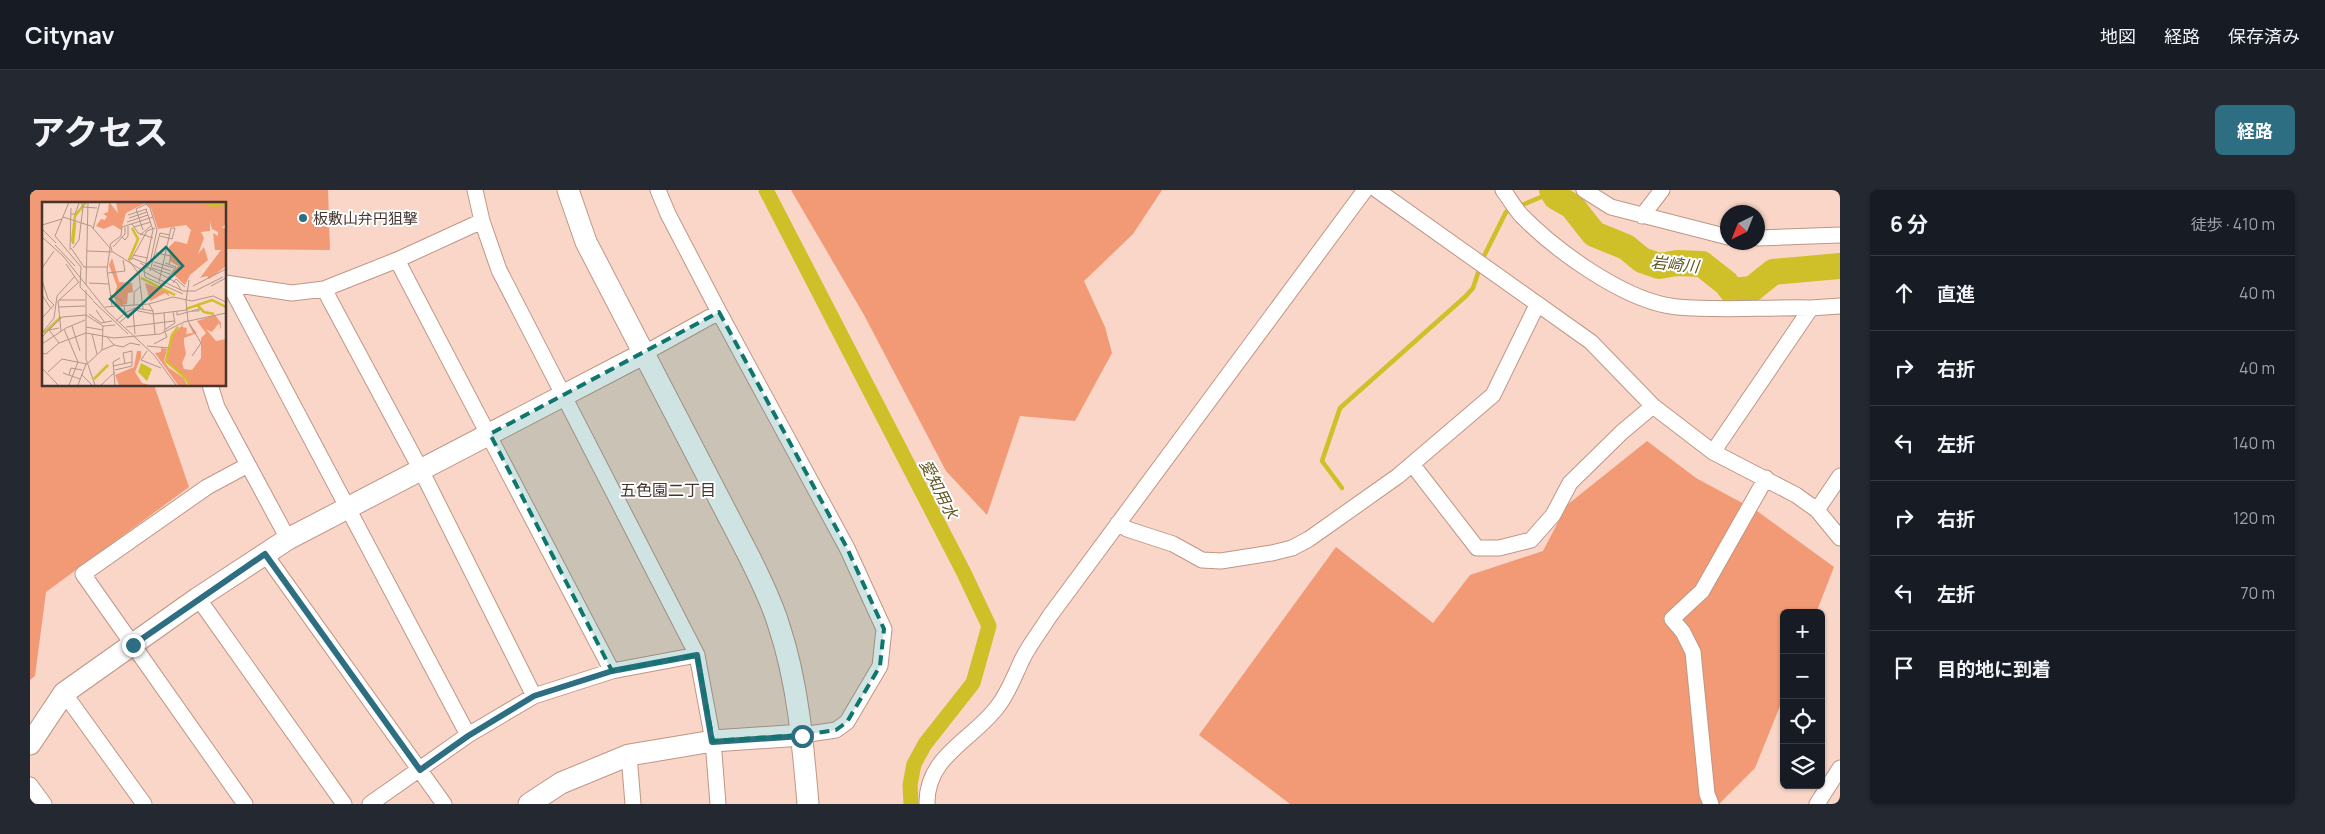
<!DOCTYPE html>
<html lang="ja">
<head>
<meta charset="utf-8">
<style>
  :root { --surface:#171b24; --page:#242831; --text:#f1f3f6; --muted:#9ea1a6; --line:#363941; --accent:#2e6e83 }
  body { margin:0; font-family:Manrope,"Noto Sans JP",sans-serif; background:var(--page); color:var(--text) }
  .controls { position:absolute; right:15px; bottom:15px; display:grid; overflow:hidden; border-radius:8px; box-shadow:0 1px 4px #0004 }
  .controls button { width:45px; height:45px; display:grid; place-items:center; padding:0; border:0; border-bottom:1px solid var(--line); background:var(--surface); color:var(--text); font:25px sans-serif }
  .compass { position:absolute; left:1690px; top:15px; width:45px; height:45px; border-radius:50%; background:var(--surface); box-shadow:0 1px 4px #0004; rotate:223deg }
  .stop { position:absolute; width:15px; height:15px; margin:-11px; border:4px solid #2e6e83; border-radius:50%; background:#fff }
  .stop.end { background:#2e6e83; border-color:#fff; box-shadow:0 1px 5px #0008 }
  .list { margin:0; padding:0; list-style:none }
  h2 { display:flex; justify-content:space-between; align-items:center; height:65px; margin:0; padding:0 20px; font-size:21px }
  h2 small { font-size:16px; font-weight:400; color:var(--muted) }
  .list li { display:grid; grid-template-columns:32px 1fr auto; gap:15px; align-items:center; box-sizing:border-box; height:75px; padding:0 20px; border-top:1px solid var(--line) }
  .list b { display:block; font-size:19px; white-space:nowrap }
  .list em { font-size:16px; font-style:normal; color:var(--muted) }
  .icon { flex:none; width:28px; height:28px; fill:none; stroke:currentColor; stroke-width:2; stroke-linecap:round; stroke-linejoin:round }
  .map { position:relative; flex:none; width:1810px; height:614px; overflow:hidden; border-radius:8px }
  header { display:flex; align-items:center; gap:30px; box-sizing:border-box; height:70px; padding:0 25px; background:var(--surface); border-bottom:1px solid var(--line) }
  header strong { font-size:24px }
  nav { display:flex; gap:28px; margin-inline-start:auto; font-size:18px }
  .intro { display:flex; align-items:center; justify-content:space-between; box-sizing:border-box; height:120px; padding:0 30px }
  h1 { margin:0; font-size:35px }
  .button { padding:12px 22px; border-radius:8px; background:var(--accent); color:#fff; font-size:18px; font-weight:700 }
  main { display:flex; gap:30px; padding:0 30px }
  aside { flex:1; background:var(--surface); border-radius:8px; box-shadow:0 1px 4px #0004 }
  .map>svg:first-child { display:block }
</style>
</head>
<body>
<header>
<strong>Citynav</strong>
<nav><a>地図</a><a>経路</a><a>保存済み</a></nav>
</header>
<div class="intro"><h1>アクセス</h1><a class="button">経路</a></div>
<main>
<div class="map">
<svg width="1810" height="614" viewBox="0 0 1810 614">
  <rect width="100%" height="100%" fill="#f9d6c7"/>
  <!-- green -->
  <path fill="#f29975" d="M 0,0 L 298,0 L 300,60 L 195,59 L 195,14 L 14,14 L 14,195 L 124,195 L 159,297 L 16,402 L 5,486 L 0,490 Z
    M 761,0 L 1132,0 L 1103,44 L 1054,91 L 1075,137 L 1082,163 L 1045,231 L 990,226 L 957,325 L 916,281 L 834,125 Z
    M 1617,251 L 1666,288 L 1727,321 L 1804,377 L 1786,423 L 1754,423 L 1754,506 L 1725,578 L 1689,614 L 1260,614 L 1169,545 L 1306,357 L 1403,433 L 1440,385 L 1513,361 L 1537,315 Z"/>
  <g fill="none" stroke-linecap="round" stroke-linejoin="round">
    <!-- stream -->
    <path stroke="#cfbf28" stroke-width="4.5" d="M 1452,70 L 1476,22 L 1511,7 L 1526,7
      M 1312,298 L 1292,271 L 1310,218 L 1436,106 L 1443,98 L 1450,77"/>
    <!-- canal -->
    <path stroke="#cfbf28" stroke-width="15" d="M 736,0 L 934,383 L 959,436 L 943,493 L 895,554 L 884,574 L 880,595 L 881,614"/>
    <!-- river -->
    <path stroke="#cfbf28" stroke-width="26" d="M 1522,0 L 1526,7 L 1542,16 L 1564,44 L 1596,57 L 1612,70 L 1629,76 L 1647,73 L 1672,74 L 1696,93 L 1702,101 L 1722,99 L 1743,82 L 1810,76"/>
    <defs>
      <path id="street" d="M 445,0 L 452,31 L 469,80 L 667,465 L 683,551 L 688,614
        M 628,0 L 638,24 L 689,122 L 817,358 L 854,439 L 850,476 L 817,532 L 806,540 L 772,545
        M 1347,0 L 1561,152 L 1623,216 L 1683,262 L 1766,305 L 1787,320 L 1810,348
        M 1473,0 C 1479,8 1484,17 1491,25 C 1526,61 1596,112 1647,117 C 1692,121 1736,117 1781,118
        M 1554,0 L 1581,17 L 1698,47
        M 1612,26 L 1632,0
        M 1728,48 L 1810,45
        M 367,70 L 582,481
        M 195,93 L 262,103 L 294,99 L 367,70 L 452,31
        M 199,94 L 438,545
        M 294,99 L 391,280 L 504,506
        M 613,164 L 689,122
        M 180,195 L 187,217 L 258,349
        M 1683,262 L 1781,118 L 1810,116
        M 1382,274 L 1447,358 L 1469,358 L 1501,350 L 1523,325 L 1540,293 L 1592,242 L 1623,216
        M 1787,320 L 1810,286
        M 1088,333 L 1097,339 L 1143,354 L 1172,370 L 1191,371 L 1242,363 L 1262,358 L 1279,349 L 1368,286 L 1463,205 L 1507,115
        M 235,364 L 414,614
        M 168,408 L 314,614
        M 34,503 L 114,614
        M 599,565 L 603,614
        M 0,595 L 14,614
        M 215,614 L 53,384 L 177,297 L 218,275
        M 340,614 L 438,545 L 504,506 L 582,481 L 667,465
        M 897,614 C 896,566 943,550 968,516 C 978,503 984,487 991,472 C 998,456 1010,442 1019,427 L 1335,0
        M 1681,614 L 1677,604 L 1663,462 L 1653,442 L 1642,429 L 1672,401 L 1736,288
        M 1787,614 L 1810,578"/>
      <path id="secondary" d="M 538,0 L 556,52 L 720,368 C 731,391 742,412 749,436 C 768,493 773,555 778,614
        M 0,554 L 34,503 L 168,408 L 258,349 L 613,164
        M 499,614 L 531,593 L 599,565 L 683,551 L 772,545"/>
    </defs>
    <!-- street casing -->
    <use href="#street" stroke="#c09686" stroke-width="17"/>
    <!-- secondary casing -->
    <use href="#secondary" stroke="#c09686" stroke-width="23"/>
    <!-- street -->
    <use href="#street" stroke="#fff" stroke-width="15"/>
    <!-- secondary -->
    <use href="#secondary" stroke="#fff" stroke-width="21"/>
  </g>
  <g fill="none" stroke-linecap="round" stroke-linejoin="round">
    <!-- route -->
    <path stroke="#2e6e83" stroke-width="6" d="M 103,455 L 235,364 L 390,580 L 438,546 L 504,506 L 582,481 L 667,465 L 682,552 L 772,546"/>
  </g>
  <!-- marked area -->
  <path fill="#0f766e" fill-opacity="0.2" stroke="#0f766e" stroke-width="4" stroke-dasharray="10 6" stroke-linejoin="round" d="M 689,122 L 817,358 L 854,439 L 850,476 L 817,532 L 806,540 L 772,545 L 683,551 L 667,465 L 582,481 L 460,244 Z"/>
  <!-- markers -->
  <circle fill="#2e6e83" stroke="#fff" stroke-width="2" cx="273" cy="28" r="5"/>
  <g text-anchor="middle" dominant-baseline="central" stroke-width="4" stroke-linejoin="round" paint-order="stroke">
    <!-- poi labels -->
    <g font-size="15" fill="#46352e" stroke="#fff" text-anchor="start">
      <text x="283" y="28">板敷山弁円狙撃</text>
    </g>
    <!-- water labels -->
    <g font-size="16" font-style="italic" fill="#5c561f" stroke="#fff">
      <text transform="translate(1645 74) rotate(6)">岩崎川</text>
      <text transform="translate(909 299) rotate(63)">愛知用水</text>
    </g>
    <!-- neighbourhood labels -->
    <g font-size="16" fill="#46352e" stroke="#fff">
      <text x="638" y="300">五色園二丁目</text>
    </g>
  </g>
  <!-- overview -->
  <g transform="translate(12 12)">
    <rect width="184" height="184" fill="#f9d6c7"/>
    <path d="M 67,0 L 76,11 L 74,0 L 184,0 L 184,21 L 180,26 L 184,26 L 184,64 L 167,77 L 165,74 L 158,76 L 179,48 L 173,48 L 171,31 L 176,34 L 176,30 L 170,27 L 168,20 L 168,29 L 159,30 L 162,36 L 156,52 L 162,45 L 166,58 L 148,73 L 143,83 L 130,71 L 136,64 L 128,59 L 127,45 L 133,39 L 145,42 L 149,28 L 144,23 L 116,27 L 109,6 L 103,1 L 84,11 L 79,28 L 71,23 L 62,27 L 54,24 L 59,17 L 63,18 L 65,14 L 61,12 L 66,10 ZM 70,56 L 77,80 L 90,81 L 91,90 L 86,91 L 85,102 L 75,104 L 72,95 L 75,84 L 67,63 ZM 103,81 L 125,89 L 128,95 L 123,91 L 108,99 ZM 173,113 L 179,121 L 179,128 L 177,121 L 170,130 L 164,127 L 174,139 L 184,137 L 184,183 L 148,183 L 145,176 L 125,159 L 131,133 L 142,121 L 140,125 L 145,126 L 144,132 L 151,131 L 146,121 L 155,131 L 142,136 L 142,141 L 144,152 L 140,161 L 142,167 L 150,168 L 159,156 L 159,136 L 164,131 L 155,119 ZM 119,146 L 125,147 L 122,159 L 127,166 L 142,176 L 145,183 L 136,183 L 113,151 L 119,150 ZM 95,149 L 99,149 L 99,155 L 93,170 L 100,181 L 107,183 L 77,183 L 73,173 L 92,165 Z" fill="#f29975"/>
    <path d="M 99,161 L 110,167 L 105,179 L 96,170 Z" fill="#cfbf28"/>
    <path fill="none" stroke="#cfbf28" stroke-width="2.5" d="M 162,0 L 170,4 L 183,2 L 184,6M 30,40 L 33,14 L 44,0M 31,42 L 33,21M 87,58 L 96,37 L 90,26M 99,76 L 133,93M 156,104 L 162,110 L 172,112M 144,107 L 170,98 L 184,105M 136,125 L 130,133 L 124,159 L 144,176 L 147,183M 2,131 L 19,115M 52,177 L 66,163"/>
    <path fill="none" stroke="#b1968a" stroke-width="1" d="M 27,0 L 13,34 L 39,65 L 38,85 L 51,98M 39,0 L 41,5 L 55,6M 29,12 L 33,12 L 37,1M 86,13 L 105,7M 21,15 L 49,24 L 68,46 L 65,68 L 70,104M 87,16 L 105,10M 85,20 L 106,13M 90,22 L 96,31 L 111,36M 0,23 L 20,17M 92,25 L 109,20M 0,27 L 14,41M 51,27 L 58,0M 101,28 L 94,7 L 104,2 L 108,6 L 115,28 L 108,61 L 102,69M 98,33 L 110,23M 118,34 L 130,37 L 133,26 L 129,26M 0,35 L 21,54 L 65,109 L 112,153 L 134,183M 80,35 L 83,38 L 86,34 L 86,24M 13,43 L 33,64M 71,45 L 83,32 L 83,25M 29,46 L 42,65 L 65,65M 31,46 L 37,38 L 41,5M 28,48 L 29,6M 45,49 L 71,50 L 106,72 L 141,89 L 153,89 L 181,75M 70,49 L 68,42 L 79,34 L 80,25 L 111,15M 114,51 L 129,54 L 127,62M 91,53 L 106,56M 90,56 L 105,62M 86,57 L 97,72 L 101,107M 89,58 L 105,29 L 113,26M 112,60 L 132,66M 98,61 L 135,81 L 139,88M 104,61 L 111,28 L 104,7M 123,61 L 134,65 L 126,76M 24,62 L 37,81M 111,63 L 129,69M 0,66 L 12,49M 110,66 L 128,72M 102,69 L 103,75 L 141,92M 108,69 L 118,31 L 128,33M 66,71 L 83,69 L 81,58M 0,78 L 6,97 L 12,103M 147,78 L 144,99 L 146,119 L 159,141 L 150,154M 117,80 L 129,26M 47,81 L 67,82M 131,81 L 134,77 L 143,85M 44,83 L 46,0M 151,84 L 184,67M 169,84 L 184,76M 44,88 L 44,157 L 53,183M 0,93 L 9,107M 68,93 L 79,98 L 80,104M 17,98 L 43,98M 51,99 L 86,132M 107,102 L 111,109 L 113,132M 92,103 L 92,90 L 98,85M 16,105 L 43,104M 63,105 L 107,102 L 131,95 L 150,99 L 171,94 L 184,100M 54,108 L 63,121M 91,109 L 93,132M 135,109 L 135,113 L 150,109 L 157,107 L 157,109 L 150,109M 83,111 L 93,106 L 111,109M 122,111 L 123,127M 47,112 L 59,121 L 70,119M 112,112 L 145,108M 0,116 L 12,103M 74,119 L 83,111 L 82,104M 77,121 L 92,108 L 111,112M 30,124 L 38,149M 44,125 L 61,128M 84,125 L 132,119M 22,127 L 36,160 L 27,183M 19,129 L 16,99 L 37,80M 0,131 L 12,116 L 15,94 L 33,74M 50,132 L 55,152M 0,135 L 20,115 L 44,113 L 61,124M 65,135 L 72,143 L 81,145 L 88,141 L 98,143M 17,141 L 7,128 L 17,126M 0,142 L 24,126 L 43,118M 112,142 L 125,135 L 122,128 L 133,121 L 131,110M 105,144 L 127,146M 60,148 L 61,124 L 73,123M 105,149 L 99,158 L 119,166M 0,151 L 4,152 L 17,141 L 44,131 L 72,136 L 118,132 L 142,120 L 184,111M 71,164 L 90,160M 0,166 L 16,183M 73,168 L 90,164 L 90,149 L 81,151 L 83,162M 6,170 L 20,157 L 45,162 L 60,148 L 72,143M 21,171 L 38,177M 39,172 L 50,183M 27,173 L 29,166 L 40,168M 36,183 L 44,162M 59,183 L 73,170M 73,183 L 71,160 L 78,156"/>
    <path fill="#0f766e" fill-opacity="0.15" stroke="#0f766e" stroke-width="2.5" d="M 124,45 L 141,64 L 86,115 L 68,97 Z"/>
    <rect width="184" height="184" fill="none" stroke="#46352e" stroke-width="2.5"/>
  </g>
</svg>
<div class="controls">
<button>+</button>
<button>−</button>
<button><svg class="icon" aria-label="locate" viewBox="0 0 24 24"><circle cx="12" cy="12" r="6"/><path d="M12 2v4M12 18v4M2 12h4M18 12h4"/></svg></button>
<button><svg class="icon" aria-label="layers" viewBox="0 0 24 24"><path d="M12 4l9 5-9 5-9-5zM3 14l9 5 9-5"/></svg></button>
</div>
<svg class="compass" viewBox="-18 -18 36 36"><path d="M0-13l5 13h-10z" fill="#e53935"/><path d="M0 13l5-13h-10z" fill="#9ea1a6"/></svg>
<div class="stop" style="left:772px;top:546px"></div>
<div class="stop end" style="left:103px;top:455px"></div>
</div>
<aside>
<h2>6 分<small>徒歩 · 410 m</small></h2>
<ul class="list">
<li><svg class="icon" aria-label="ahead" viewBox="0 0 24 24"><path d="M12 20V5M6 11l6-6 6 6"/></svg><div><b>直進</b></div><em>40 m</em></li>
<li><svg class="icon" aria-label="right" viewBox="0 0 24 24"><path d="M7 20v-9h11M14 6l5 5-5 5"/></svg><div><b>右折</b></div><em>40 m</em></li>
<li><svg class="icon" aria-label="left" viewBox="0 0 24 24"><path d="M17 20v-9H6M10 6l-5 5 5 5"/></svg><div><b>左折</b></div><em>140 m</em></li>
<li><svg class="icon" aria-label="right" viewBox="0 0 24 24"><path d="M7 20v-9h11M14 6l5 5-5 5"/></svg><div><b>右折</b></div><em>120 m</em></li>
<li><svg class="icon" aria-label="left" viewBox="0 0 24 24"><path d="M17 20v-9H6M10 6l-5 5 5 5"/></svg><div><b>左折</b></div><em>70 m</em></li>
<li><svg class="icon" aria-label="arrive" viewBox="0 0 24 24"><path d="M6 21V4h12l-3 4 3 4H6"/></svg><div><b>目的地に到着</b></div></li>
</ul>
</aside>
</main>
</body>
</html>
